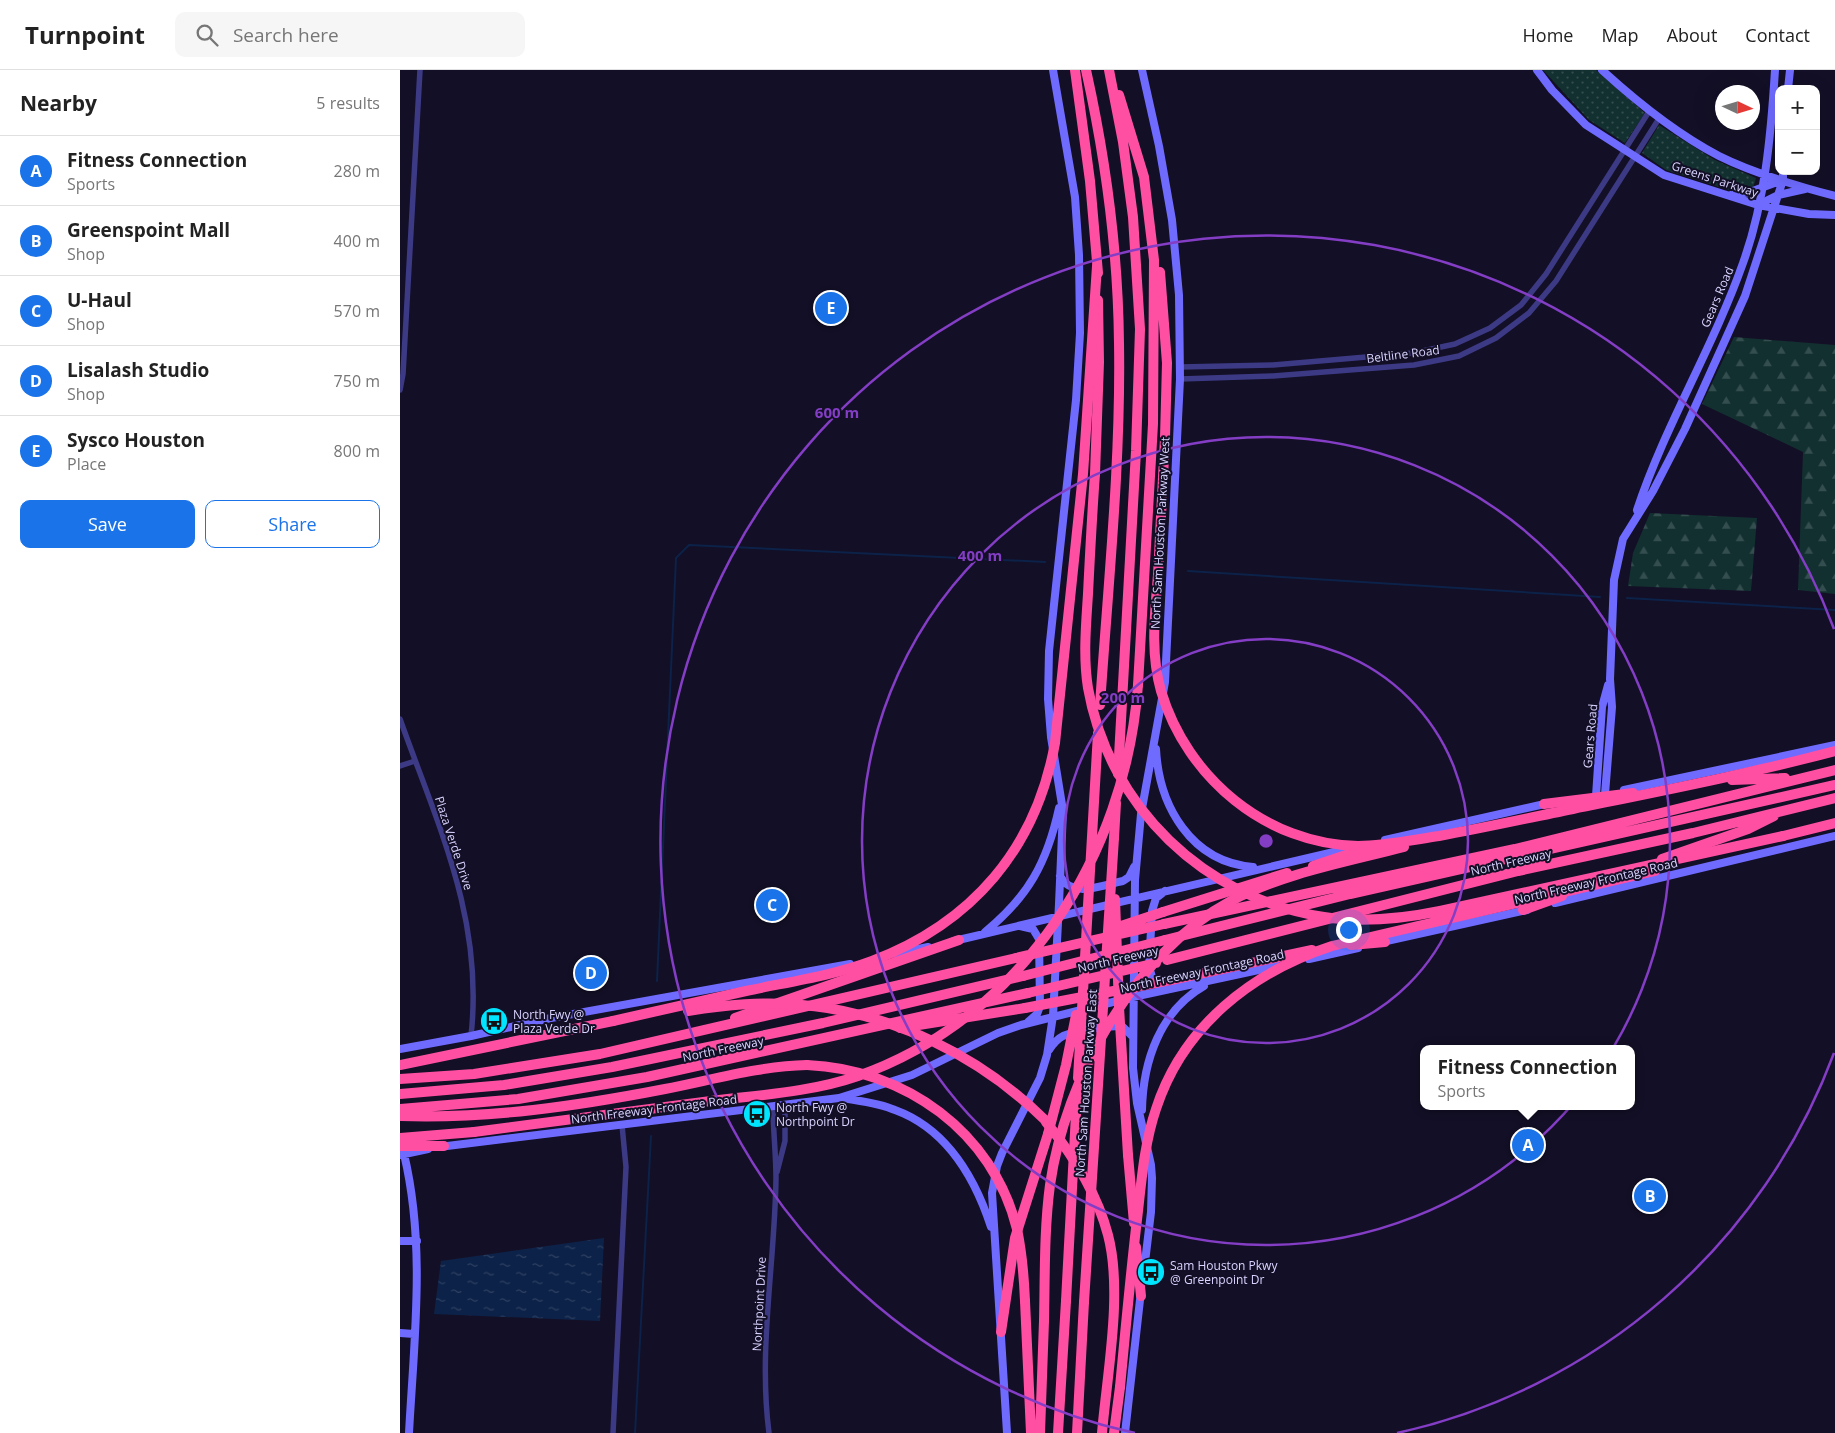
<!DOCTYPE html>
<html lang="en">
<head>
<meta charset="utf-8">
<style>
  :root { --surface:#fff; --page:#f6f6f6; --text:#222; --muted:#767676; --line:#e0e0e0; --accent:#1a73e8 }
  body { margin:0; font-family:"Open Sans",sans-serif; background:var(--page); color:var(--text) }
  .controls { position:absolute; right:15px; top:15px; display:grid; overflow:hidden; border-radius:10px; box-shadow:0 5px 20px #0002 }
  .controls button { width:45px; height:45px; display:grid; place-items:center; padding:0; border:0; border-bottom:1px solid var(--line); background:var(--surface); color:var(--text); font:25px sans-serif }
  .compass { position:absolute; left:1315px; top:15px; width:45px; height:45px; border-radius:50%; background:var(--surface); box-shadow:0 5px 20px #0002; rotate:94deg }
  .you { position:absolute; left:948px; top:859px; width:18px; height:18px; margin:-12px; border:4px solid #fff; border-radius:50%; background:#1a73e8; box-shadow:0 0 0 8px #1a73e833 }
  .badge { display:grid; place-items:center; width:32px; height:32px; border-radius:50%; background:var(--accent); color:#fff; font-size:16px; font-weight:700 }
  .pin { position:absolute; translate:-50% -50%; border:2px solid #fff; box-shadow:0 1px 5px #0006 }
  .popup { position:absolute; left:1020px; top:975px; width:215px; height:65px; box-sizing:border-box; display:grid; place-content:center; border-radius:10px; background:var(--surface); filter:drop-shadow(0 1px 4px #0005); font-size:16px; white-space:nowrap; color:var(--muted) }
  .popup b { font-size:19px; color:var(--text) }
  .popup::after { content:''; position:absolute; left:50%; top:100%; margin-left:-10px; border:10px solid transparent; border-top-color:var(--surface) }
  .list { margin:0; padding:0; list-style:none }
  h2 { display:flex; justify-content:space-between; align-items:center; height:65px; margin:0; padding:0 20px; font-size:21px }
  h2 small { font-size:16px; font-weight:400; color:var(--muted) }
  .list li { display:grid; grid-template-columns:32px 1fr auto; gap:15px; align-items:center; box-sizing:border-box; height:70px; padding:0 20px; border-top:1px solid var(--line) }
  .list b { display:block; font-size:19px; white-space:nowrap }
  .list p { margin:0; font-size:16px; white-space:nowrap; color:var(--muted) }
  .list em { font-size:16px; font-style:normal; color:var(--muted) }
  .actions { display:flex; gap:10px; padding:15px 20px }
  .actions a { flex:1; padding:11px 0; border:1px solid var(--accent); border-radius:10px; text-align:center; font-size:18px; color:var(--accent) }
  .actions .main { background:var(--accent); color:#fff }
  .icon { flex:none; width:28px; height:28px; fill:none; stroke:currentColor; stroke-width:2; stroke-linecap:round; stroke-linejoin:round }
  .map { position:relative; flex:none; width:1435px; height:1363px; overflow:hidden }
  header { display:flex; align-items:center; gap:30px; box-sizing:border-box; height:70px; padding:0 25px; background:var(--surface); border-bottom:1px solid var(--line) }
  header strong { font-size:24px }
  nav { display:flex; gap:28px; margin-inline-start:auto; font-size:18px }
  .search { width:350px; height:45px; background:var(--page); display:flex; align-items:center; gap:12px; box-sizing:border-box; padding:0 18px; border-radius:10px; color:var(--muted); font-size:19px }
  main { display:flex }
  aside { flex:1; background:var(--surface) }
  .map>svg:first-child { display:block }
</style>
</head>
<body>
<header>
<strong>Turnpoint</strong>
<div class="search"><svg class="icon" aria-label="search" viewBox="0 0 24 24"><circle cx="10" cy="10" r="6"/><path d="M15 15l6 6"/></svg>Search here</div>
<nav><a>Home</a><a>Map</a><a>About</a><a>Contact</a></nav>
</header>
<main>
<aside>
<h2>Nearby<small>5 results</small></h2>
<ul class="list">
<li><span class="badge">A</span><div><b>Fitness Connection</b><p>Sports</p></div><em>280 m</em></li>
<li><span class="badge">B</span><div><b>Greenspoint Mall</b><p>Shop</p></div><em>400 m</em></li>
<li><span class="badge">C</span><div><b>U-Haul</b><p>Shop</p></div><em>570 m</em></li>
<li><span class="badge">D</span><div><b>Lisalash Studio</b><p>Shop</p></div><em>750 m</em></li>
<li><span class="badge">E</span><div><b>Sysco Houston</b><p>Place</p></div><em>800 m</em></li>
</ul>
<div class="actions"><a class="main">Save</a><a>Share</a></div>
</aside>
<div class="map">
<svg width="1435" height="1363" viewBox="0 0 1435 1363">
  <defs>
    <pattern id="forest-firs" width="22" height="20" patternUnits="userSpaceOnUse" patternTransform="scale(1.25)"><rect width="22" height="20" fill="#12302f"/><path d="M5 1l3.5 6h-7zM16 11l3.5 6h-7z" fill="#344d4e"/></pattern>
    <pattern id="park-dots" width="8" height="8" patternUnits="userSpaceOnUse" patternTransform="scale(1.25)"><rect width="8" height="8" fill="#12302f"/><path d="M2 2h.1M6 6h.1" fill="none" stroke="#344d4e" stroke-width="1.8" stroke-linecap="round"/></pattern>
    <pattern id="water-ripples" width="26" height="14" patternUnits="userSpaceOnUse" patternTransform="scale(1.25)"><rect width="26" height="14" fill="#0c2248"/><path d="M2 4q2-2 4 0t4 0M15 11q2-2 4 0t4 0" fill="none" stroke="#2f4163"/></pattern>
  </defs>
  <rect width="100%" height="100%" fill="#130f26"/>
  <!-- forest -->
  <path fill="url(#forest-firs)" d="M 1334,267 L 1435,275 L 1435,524 L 1398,520 L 1403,382 L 1302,334 Z
    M 1250,443 L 1357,448 L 1351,521 L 1228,516 L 1233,483 Z"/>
  <!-- park -->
  <path fill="url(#park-dots)" d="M 1143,0 L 1196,0 L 1245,43 L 1225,73 L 1189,50 Z
    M 1259,55 L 1315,90 L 1356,108 L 1353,118 L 1332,121 L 1266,100 L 1242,83 Z"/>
  <!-- water -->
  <path fill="url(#water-ripples)" d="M 204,1168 L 200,1251 L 34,1244 L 41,1191 Z"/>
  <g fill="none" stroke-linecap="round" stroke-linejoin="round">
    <!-- stream -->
    <path stroke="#0c2248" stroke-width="2" d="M 788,501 L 1200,527
      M 1227,528 L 1435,540
      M 257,911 L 276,488 L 289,475 L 645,492
      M 235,1363 L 251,1066"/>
    <!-- street -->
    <path stroke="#3d3a85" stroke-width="5.5" d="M 780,297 L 873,295 L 1013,283 L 1055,274 L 1090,258 L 1121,235 L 1146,204 L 1250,40
      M 780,309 L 873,306 L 1014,295 L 1059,286 L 1096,268 L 1129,243 L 1156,211 L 1260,47
      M 0,320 L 3,304 L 20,0
      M 0,649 C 38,756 84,849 71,966
      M 0,696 L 15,691
      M 377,1102 L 385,1071 L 385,1034
      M 213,1363 L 226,1097 L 222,1055
      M 369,1363 C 358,1278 375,1193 376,1108 C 376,1084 373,1060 373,1036"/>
    <!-- secondary -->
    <path stroke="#6f6bff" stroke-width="8" d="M 742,0 L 759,76 L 772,150 L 779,225 L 780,309 L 765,612 L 741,744 L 735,810 L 733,998 L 737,1033 L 751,1095 L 752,1108 L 751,1142 L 743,1209
      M 1137,0 L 1152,20 L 1186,55 L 1264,105 L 1358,135 L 1409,144 L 1435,145
      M 1202,0 C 1237,32 1277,64 1319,86 C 1355,104 1397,116 1435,126
      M 1388,19 L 1390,0
      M 1331,125 L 1350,122 L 1383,110
      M 1358,135 L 1378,125 L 1405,119
      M 1237,440 C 1265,355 1313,278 1343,193 C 1365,132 1371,65 1375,0
      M 756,679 C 759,736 791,792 853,797
      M 1224,720 L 1435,675
      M 1205,724 L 1212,637 L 1210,609 L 1214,510 L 1223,469 L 1253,421 L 1285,359 L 1345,226 L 1383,110 L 1383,101
      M 1196,726 L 1202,637 L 1208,615
      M 985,770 L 1149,733
      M 660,806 C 672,829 702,815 723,811 L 729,807 L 734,797
      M 1155,833 L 1435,766
      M 620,856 L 633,859 L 639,869 L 640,936 L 637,944 L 628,952
      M 585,862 C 628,827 647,793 659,738
      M 554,871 L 951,778
      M 982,872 L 1127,840
      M 495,884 L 528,877
      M 909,889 L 958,878
      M 760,916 L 753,910 L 749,897 L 752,841 L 756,828 L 765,821
      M 0,979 L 71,966 L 151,948 L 450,894
      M 649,980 C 653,974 657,969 663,966 C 675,961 712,954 723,957 L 733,967
      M 443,1028 C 460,1031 479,1033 495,1040 C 547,1059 575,1108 591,1157
      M 742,1040 C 743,991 760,941 804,916
      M 39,1077 L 439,1028 L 512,1005 L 598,963 L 621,955 L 733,927 L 878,896
      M 4,1084 C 26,1176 14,1270 9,1363
      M 0,1085 L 28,1079
      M 0,1171 L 17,1171
      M 0,1263 L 14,1264
      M 607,1363 L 592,1123 L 597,1096 L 602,1083 L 640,1008 L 647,985 L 653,946 L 659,834 L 663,741 L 651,667 L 648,629 L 649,581 L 676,330 L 680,263 L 679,185 L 675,127 L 653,0
      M 725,1363 L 741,1221"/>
    <!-- highway -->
    <path stroke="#ff4fa3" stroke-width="10" d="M 675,0 L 690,111 L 698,203
      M 686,0 C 706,90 718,181 719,273 C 721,393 708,515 700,635
      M 709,0 L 723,72 L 733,147 L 740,259 L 736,381 L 718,704
      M 719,25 L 744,107 L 754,190 L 753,354 L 738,615
      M 760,202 L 767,293 L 765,368
      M 695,404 L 699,292 L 698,230
      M 1332,710 L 1385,708
      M 1144,734 L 1233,723
      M 1383,766 L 1435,753
      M 714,768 L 716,733
      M 1262,789 L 1348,759 L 1374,746
      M 913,796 L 970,777
      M 1123,840 L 1162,826
      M 763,842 L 887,803
      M 764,854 L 1115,779 L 1435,700
      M 765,870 L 950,824 L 1435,715
      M 951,875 L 985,872
      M 767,890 L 1118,801 L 1293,763 L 1435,728
      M 771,910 L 912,880
      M 335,948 L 559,870
      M 500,958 L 625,938
      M 0,995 L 213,951
      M 0,1009 L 74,1004 L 200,984 L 616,888
      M 0,1024 L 104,1015 L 212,997 L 423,953 L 623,906
      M 0,1039 L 118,1029 L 247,1007 L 628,923
      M 0,1046 C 90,1049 177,1036 265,1019 C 312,1010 359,996 407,995
      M 646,1052 C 673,1085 697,1123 708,1165 C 723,1222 707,1304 702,1363
      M 0,1068 L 74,1062
      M 0,1076 L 44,1076
      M 728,1085 L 734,1153
      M 736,1177 L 741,1226
      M 625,1231 L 631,1363
      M 601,1262 L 615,1168 L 648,1064
      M 640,1363 L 644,1251
      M 658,1363 L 666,1231
      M 677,1363 L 684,1232
      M 714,1363 L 720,1317"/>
    <!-- highway-bridge -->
    <path stroke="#ff4fa3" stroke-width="10" d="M 765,368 C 763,414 760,459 758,505 C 755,543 750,583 761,621 C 787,708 866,774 958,776 C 985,776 1012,770 1039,766 C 1083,758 1128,748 1173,739 C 1261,721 1348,704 1435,681
      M 695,404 C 692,444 690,484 688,524 C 686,555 683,587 688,618 C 709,737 805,829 924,847 C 963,853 1001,849 1040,841 L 1383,766
      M 715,829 L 719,937 L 728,1085
      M 712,859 L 763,842
      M 616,888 L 764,854
      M 623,906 L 765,870
      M 628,923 L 756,893
      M 625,938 L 771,910
      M 288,941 C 326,935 363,931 402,935 C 493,943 580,986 645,1050
      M 213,951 C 258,941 302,931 346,921 C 388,912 432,906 472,891 C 572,853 636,779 655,673 L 683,404 L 697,196
      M 407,995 C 505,999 593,1062 617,1159 C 622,1183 624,1207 625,1231
      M 678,1008 L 698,663
      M 74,1062 C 153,1052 232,1042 311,1031 C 359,1025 412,1022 458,1006 C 623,948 726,784 738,615
      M 648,1064 L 666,995 L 676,945
      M 666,1231 L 677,1025
      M 684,1232 L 714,768
      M 644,1251 C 645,1206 644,1160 650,1115 C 665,1009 734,883 831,831 C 884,803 947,792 1004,777
      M 720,1317 C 725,1264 730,1211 736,1158 C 741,1119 743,1077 756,1039 C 783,956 852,902 932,876 L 1255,801"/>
  </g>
  <!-- distance rings -->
  <g fill="none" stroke="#843dc5" stroke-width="2.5">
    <circle cx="866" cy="771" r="202"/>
    <circle cx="866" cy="771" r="404"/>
    <path d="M1434 983A606 606 0 0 1 997 1363M735 1363A606 606 0 1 1 1434 559"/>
  </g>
  <!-- icons -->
  <defs>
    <symbol id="bus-disc" viewBox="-11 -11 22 22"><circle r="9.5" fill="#00e5ff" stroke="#130f26"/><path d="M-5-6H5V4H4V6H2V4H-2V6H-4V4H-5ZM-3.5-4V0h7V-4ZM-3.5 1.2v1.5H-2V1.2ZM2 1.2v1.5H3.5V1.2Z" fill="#111"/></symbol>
  </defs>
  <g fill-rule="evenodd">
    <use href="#bus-disc" x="78" y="935" width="32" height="32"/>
    <use href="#bus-disc" x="341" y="1028" width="32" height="32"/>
    <use href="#bus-disc" x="735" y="1186" width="32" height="32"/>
  </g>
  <g text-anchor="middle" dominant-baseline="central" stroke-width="4" stroke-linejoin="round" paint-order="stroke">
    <!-- street labels -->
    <g font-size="12" fill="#d9d4ff" stroke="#130f26">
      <text transform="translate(1315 109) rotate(18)">Greens Parkway</text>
      <text transform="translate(1317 227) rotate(-67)">Gears Road</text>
      <text transform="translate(1003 284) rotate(-7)">Beltline Road</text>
      <text transform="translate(760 463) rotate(-87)">North Sam Houston Parkway West</text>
      <text transform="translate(1190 666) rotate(-85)">Gears Road</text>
      <text transform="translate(54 773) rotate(72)">Plaza Verde Drive</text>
      <text transform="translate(1111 792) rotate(-13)">North Freeway</text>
      <text transform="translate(1196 811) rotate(-13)">North Freeway Frontage Road</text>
      <text transform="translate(718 889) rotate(-13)">North Freeway</text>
      <text transform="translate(802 901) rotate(-12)">North Freeway Frontage Road</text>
      <text transform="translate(323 979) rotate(-12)">North Freeway</text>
      <text transform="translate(686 1013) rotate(-86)">North Sam Houston Parkway East</text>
      <text transform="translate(254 1039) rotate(-7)">North Freeway Frontage Road</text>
      <text transform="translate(359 1234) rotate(-87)">Northpoint Drive</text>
    </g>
    <!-- poi labels -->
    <g font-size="12" fill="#d9d4ff" stroke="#130f26" text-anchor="start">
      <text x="113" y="944">North Fwy @<tspan x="113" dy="14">Plaza Verde Dr</tspan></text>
      <text x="376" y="1037">North Fwy @<tspan x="376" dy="14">Northpoint Dr</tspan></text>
      <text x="770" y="1195">Sam Houston Pkwy<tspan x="770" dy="14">@ Greenpoint Dr</tspan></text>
    </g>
  </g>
  <circle cx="866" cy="771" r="8" fill="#843dc5" stroke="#130f26" stroke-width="2.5"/>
  <g font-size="15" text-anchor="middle" font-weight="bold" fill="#843dc5" stroke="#130f26" stroke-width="4" stroke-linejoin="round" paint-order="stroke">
    <text x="437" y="348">600 m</text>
    <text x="580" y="491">400 m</text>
    <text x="723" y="633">200 m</text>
  </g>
</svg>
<div class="controls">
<button>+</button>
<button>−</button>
</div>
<svg class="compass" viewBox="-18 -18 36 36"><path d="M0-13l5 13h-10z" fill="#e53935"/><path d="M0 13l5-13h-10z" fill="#767676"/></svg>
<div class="you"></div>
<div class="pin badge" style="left:1128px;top:1075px">A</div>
<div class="popup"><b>Fitness Connection</b>Sports</div>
<div class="pin badge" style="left:1250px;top:1126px">B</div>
<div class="pin badge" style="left:372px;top:835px">C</div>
<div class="pin badge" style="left:191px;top:903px">D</div>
<div class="pin badge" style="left:431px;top:238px">E</div>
</div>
</main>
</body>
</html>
